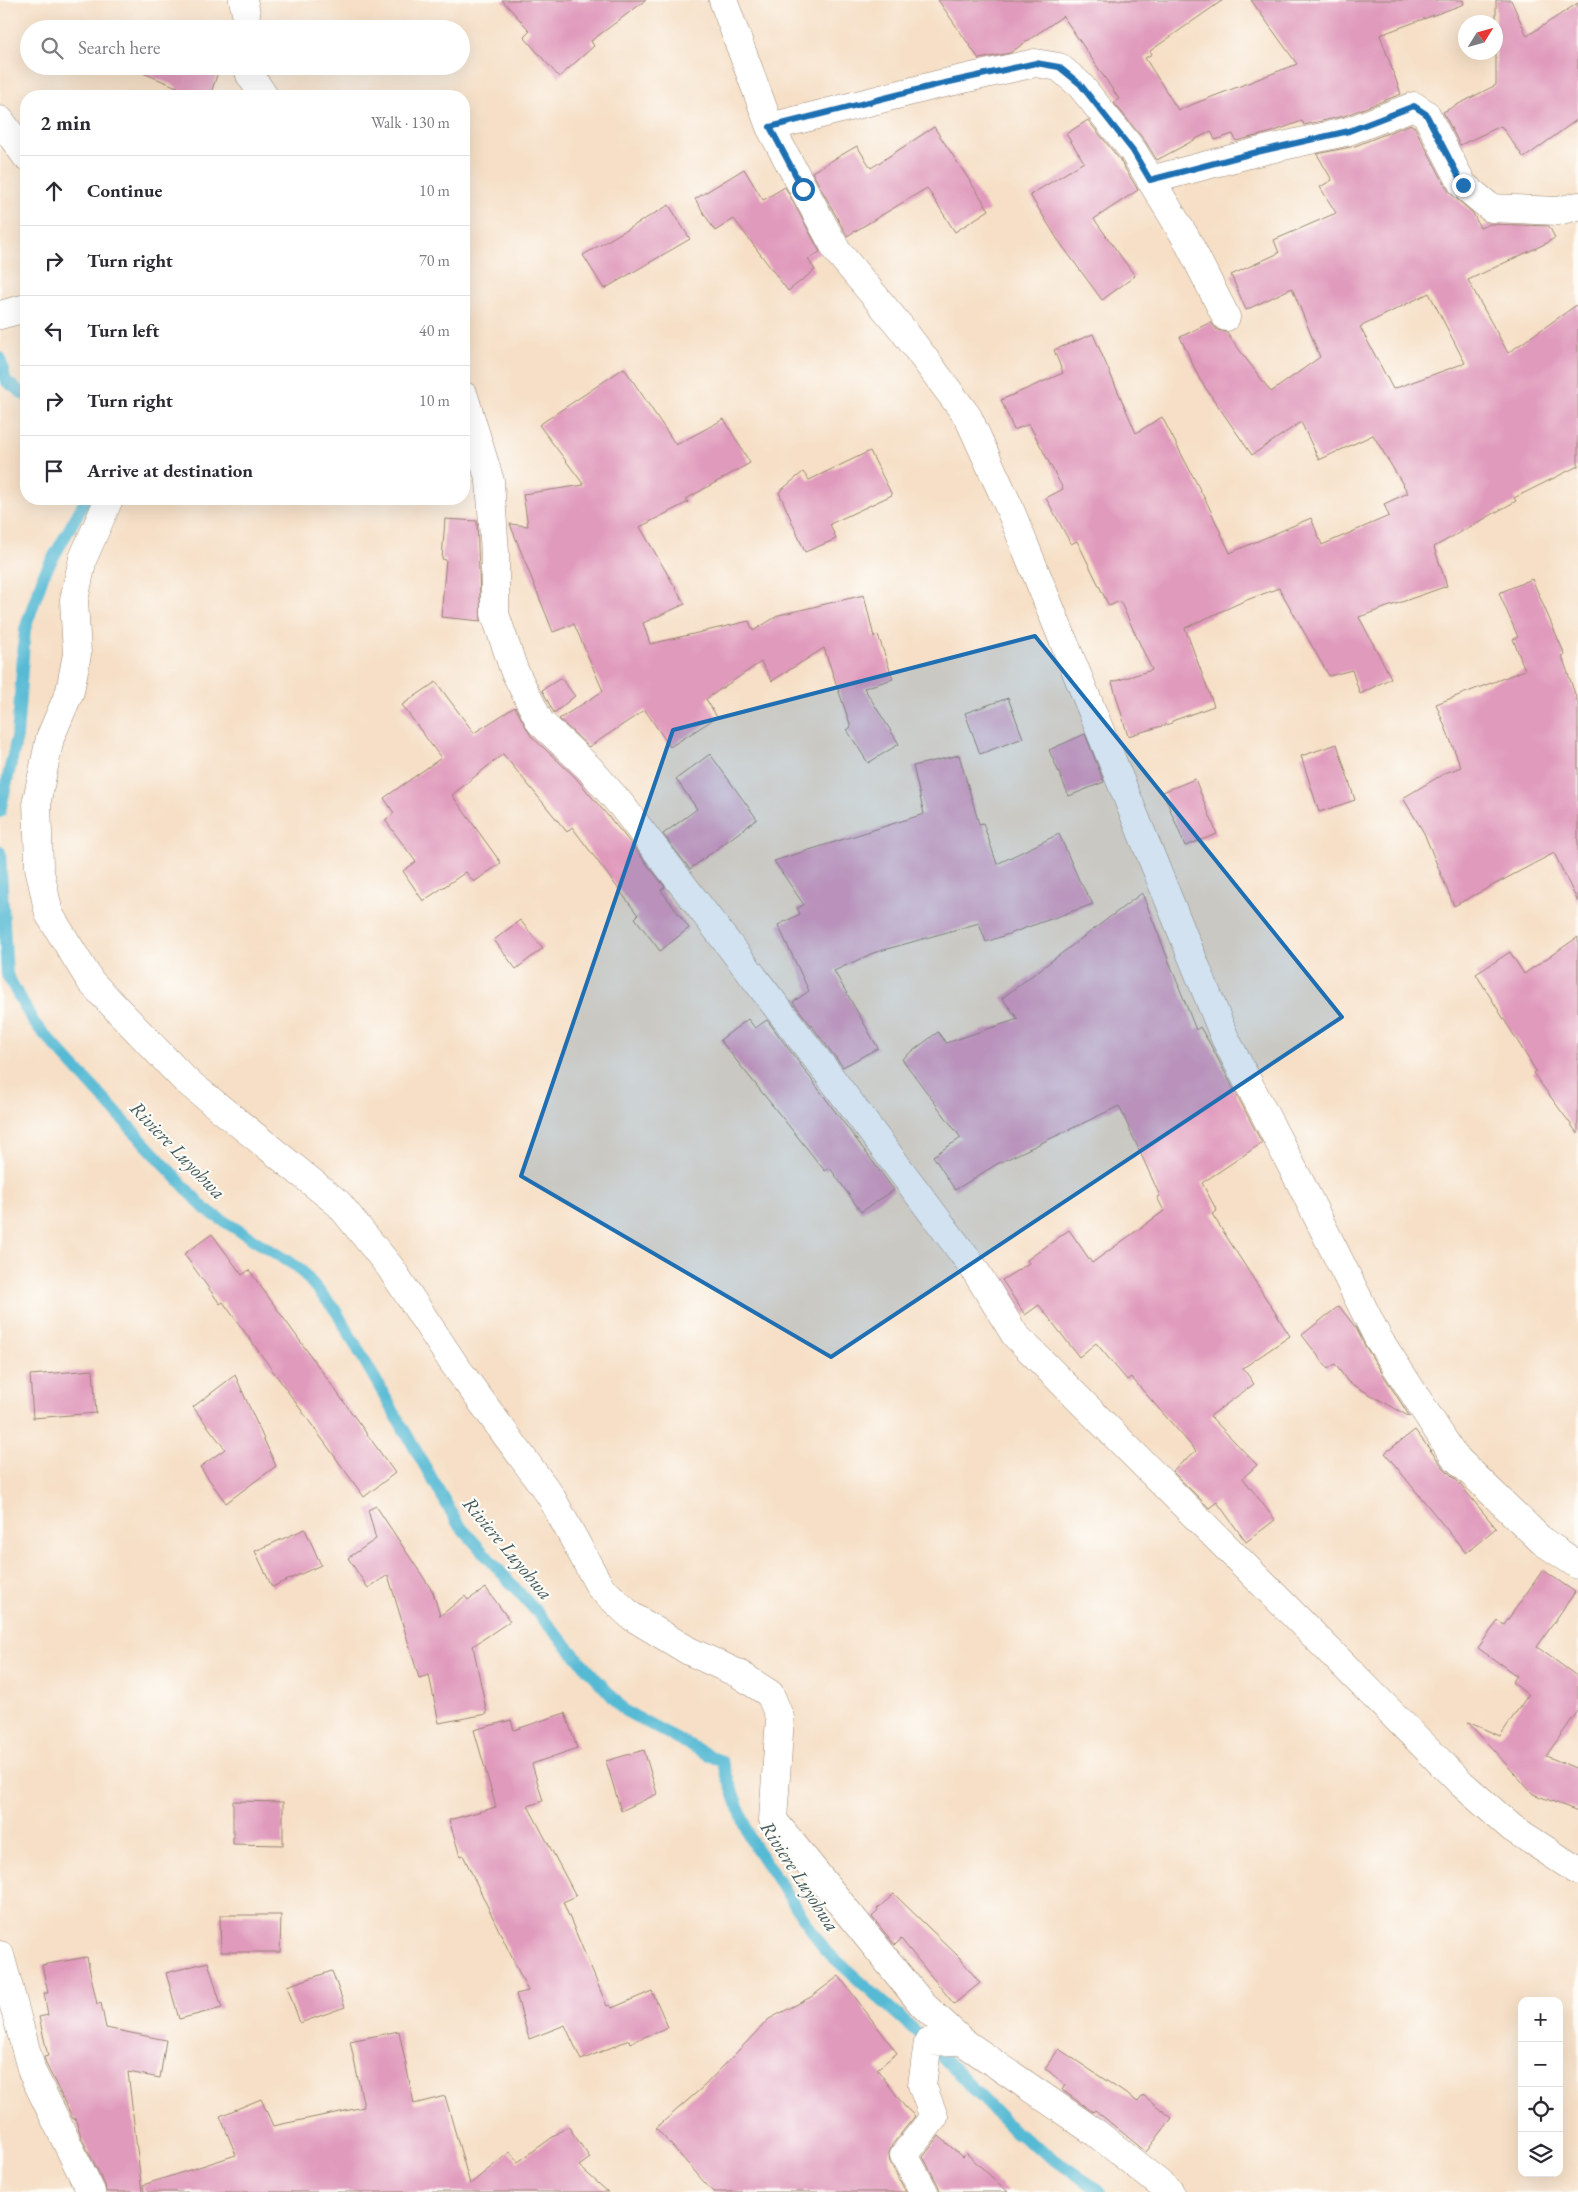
<!DOCTYPE html>
<html lang="en">
<head>
<meta charset="utf-8">
<style>
  :root { --surface:#fff; --page:#f2f2f3; --text:#2b2b33; --muted:#7c7c81; --line:#e1e1e2 }
  body { margin:0; font-family:"EB Garamond",serif; background:var(--page); color:var(--text) }
  .controls { position:absolute; right:15px; bottom:15px; display:grid; overflow:hidden; border-radius:10px; box-shadow:0 5px 20px #0002 }
  .controls button { width:45px; height:45px; display:grid; place-items:center; padding:0; border:0; border-bottom:1px solid var(--line); background:var(--surface); color:var(--text); font:25px sans-serif }
  .compass { position:absolute; left:1458px; top:15px; width:45px; height:45px; border-radius:50%; background:var(--surface); box-shadow:0 5px 20px #0002; rotate:53deg }
  .stop { position:absolute; width:15px; height:15px; margin:-11px; border:4px solid #1f6fb2; border-radius:50%; background:#fff }
  .stop.end { background:#1f6fb2; border-color:#fff; box-shadow:0 1px 5px #0008 }
  .list { margin:0; padding:0; list-style:none }
  h2 { display:flex; justify-content:space-between; align-items:center; height:65px; margin:0; padding:0 20px; font-size:21px }
  h2 small { font-size:16px; font-weight:400; color:var(--muted) }
  .list li { display:grid; grid-template-columns:32px 1fr auto; gap:15px; align-items:center; box-sizing:border-box; height:70px; padding:0 20px; border-top:1px solid var(--line) }
  .list b { display:block; font-size:19px; white-space:nowrap }
  .list em { font-size:16px; font-style:normal; color:var(--muted) }
  .icon { flex:none; width:28px; height:28px; fill:none; stroke:currentColor; stroke-width:2; stroke-linecap:round; stroke-linejoin:round }
  .map { position:relative; flex:none; width:1578px; height:2192px; overflow:hidden }
  .search { position:absolute; background:var(--surface); box-shadow:0 5px 20px #0002; left:20px; top:20px; width:450px; height:55px; display:flex; align-items:center; gap:12px; box-sizing:border-box; padding:0 18px; border-radius:28px; color:var(--muted); font-size:19px }
  .panel { position:absolute; background:var(--surface); box-shadow:0 5px 20px #0002; left:20px; top:90px; width:450px; height:415px; border-radius:20px }
  .map>svg:first-child { display:block }
</style>
</head>
<body>
<div class="map">
<svg width="1578" height="2192" viewBox="0 0 1578 2192">
  <rect width="100%" height="100%" fill="#fdfcf7"/>
  <filter id="ink" filterUnits="userSpaceOnUse"><feTurbulence type="fractalNoise" baseFrequency=".02" numOctaves="2"/><feDisplacementMap in="SourceGraphic" scale="10" xChannelSelector="R" yChannelSelector="G"/><feConvolveMatrix kernelMatrix="1 2 1 2 8 2 1 2 1" color-interpolation-filters="sRGB"/></filter>
  <filter id="wash" filterUnits="userSpaceOnUse"><feTurbulence type="fractalNoise" baseFrequency=".0096" numOctaves="4" result="noise"/><feDisplacementMap in="SourceGraphic" scale="20" xChannelSelector="R" yChannelSelector="G"/><feGaussianBlur stdDeviation="1.12" result="paint"/><feColorMatrix in="noise" values="0 0 0 0 0 0 0 0 0 0 0 0 0 0 0 0 0 1.4 0 .05"/><feComposite in="paint" operator="in"/></filter>
  <g filter="url(#wash)">
    <rect width="100%" height="100%" fill="#f6dfc6"/>
    <g fill="none" stroke-linecap="round" stroke-linejoin="round">
      <!-- stream -->
      <path stroke="#56bad4" stroke-width="12" d="M 0,358 L 6,381 L 26,396
        M 0,812 L 17,737 L 25,629 L 44,574 L 86,499
        M 0,852 L 7,975 L 34,1023 L 206,1210 L 299,1268 L 336,1311 L 458,1524 L 625,1711 L 722,1762 L 750,1839 L 825,1950 L 928,2042 L 1015,2132 L 1101,2192"/>
    </g>
    <g id="blocks">
      <!-- building -->
      <path fill="#e09abc" fill-rule="evenodd" d="M 502,0 L 646,0 L 591,41 L 594,46 L 559,77 L 524,37 L 530,31 Z
        M 938,0 L 1223,0 L 1150,51 L 1152,54 L 1145,58 L 1178,110 L 1297,64 L 1251,0 L 1463,0 L 1464,4 L 1380,35 L 1401,94 L 1344,116 L 1304,125 L 1302,121 L 1272,132 L 1236,141 L 1233,134 L 1215,140 L 1211,131 L 1157,160 L 1145,141 L 1114,103 L 1119,99 L 1063,16 L 1010,53 L 979,59 Z
        M 1496,0 L 1511,0 L 1527,36 L 1578,3 L 1578,119 L 1524,158 L 1501,126 L 1460,145 L 1443,112 L 1496,85 Z
        M 126,66 L 220,66 L 210,96 L 173,96 L 177,87 Z
        M 1088,120 L 1120,160 L 1138,190 L 1094,219 L 1135,276 L 1102,300 L 1058,240 L 1030,195 L 1084,162 L 1066,134 Z
        M 1411,124 L 1412,126 L 1414,126 L 1449,192 L 1473,213 L 1480,228 L 1490,224 L 1549,226 L 1555,238 L 1549,241 L 1549,242 L 1468,280 L 1508,353 L 1578,304 L 1578,466 L 1514,498 L 1516,501 L 1434,547 L 1447,586 L 1359,617 L 1391,678 L 1360,694 L 1352,670 L 1329,676 L 1279,588 L 1244,601 L 1185,628 L 1214,706 L 1172,721 L 1172,723 L 1128,736 L 1112,682 L 1152,670 L 1120,601 L 1109,606 L 1077,541 L 1071,544 L 1046,498 L 1063,489 L 1029,424 L 1014,430 L 1001,400 L 1063,373 L 1054,350 L 1093,334 L 1136,433 L 1162,417 L 1208,505 L 1230,553 L 1311,518 L 1322,545 L 1389,516 L 1384,504 L 1408,493 L 1373,435 L 1319,460 L 1301,422 L 1252,455 L 1200,380 L 1180,337 L 1211,322 L 1217,330 L 1226,332 L 1271,392 L 1320,357 L 1292,288 L 1246,310 L 1231,275 L 1279,253 L 1274,240 L 1336,213 L 1320,187 L 1332,180 L 1317,154 L 1355,146 ZM 1429,293 L 1465,363 L 1393,389 L 1360,327 Z
        M 934,127 L 989,210 L 955,232 L 927,188 L 847,236 L 812,172 L 857,146 L 871,168 Z
        M 744,169 L 763,200 L 785,187 L 820,252 L 808,259 L 815,270 L 788,291 L 734,219 L 715,231 L 695,199 Z
        M 669,205 L 690,239 L 604,289 L 583,255 Z
        M 624,368 L 676,445 L 724,419 L 750,463 L 686,499 L 688,502 L 640,527 L 685,604 L 643,623 L 650,644 L 749,621 L 753,631 L 779,615 L 864,595 L 874,637 L 878,635 L 893,679 L 864,688 L 899,744 L 868,763 L 847,730 L 851,727 L 824,648 L 772,681 L 761,662 L 706,699 L 717,717 L 670,747 L 645,710 L 589,747 L 559,719 L 603,691 L 574,624 L 553,632 L 510,524 L 528,526 L 523,494 L 584,485 L 539,425 Z
        M 870,451 L 892,495 L 830,524 L 836,539 L 805,552 L 779,492 L 803,472 L 809,480 Z
        M 445,519 L 477,521 L 481,621 L 441,617 L 446,560 L 442,559 Z
        M 1532,579 L 1565,655 L 1562,656 L 1578,703 L 1578,902 L 1554,853 L 1454,906 L 1424,833 L 1403,798 L 1445,773 L 1461,767 L 1436,704 L 1525,670 L 1513,639 L 1518,637 L 1499,593 Z
        M 561,678 L 575,696 L 554,713 L 542,690 Z
        M 436,682 L 474,733 L 515,707 L 531,736 L 575,777 L 624,835 L 665,887 L 661,890 L 689,928 L 660,951 L 635,918 L 638,915 L 572,827 L 567,832 L 503,754 L 452,795 L 501,863 L 474,882 L 466,872 L 423,901 L 403,871 L 416,862 L 385,820 L 394,813 L 384,798 L 441,758 L 402,705 Z
        M 1008,698 L 1023,738 L 980,754 L 965,713 Z
        M 1085,734 L 1104,782 L 1069,796 L 1049,750 Z
        M 1337,744 L 1355,800 L 1319,812 L 1301,756 Z
        M 710,754 L 757,819 L 690,869 L 663,834 L 697,809 L 676,779 Z
        M 959,755 L 979,824 L 983,823 L 997,864 L 1059,834 L 1079,880 L 1093,904 L 986,942 L 979,923 L 873,953 L 834,971 L 878,1048 L 843,1067 L 793,1002 L 809,991 L 778,925 L 800,914 L 797,908 L 804,905 L 774,861 L 924,814 L 913,766 Z
        M 1195,779 L 1217,834 L 1185,846 L 1163,792 Z
        M 1142,893 L 1196,1030 L 1200,1027 L 1210,1044 L 1262,1143 L 1202,1183 L 1217,1211 L 1212,1214 L 1290,1336 L 1243,1368 L 1254,1384 L 1210,1416 L 1257,1465 L 1243,1478 L 1275,1520 L 1246,1542 L 1217,1502 L 1209,1508 L 1172,1471 L 1196,1451 L 1131,1377 L 1127,1380 L 1096,1343 L 1079,1357 L 1039,1305 L 1025,1315 L 1002,1280 L 1029,1263 L 1027,1260 L 1069,1230 L 1092,1263 L 1164,1211 L 1157,1197 L 1160,1196 L 1119,1106 L 997,1164 L 955,1190 L 933,1156 L 961,1138 L 902,1059 L 938,1032 L 946,1043 L 1018,1019 L 1002,998 Z
        M 520,920 L 543,948 L 516,969 L 494,940 Z
        M 1578,937 L 1578,1134 L 1533,1073 L 1536,1071 L 1476,974 L 1510,952 L 1524,974 Z
        M 748,1019 L 755,1028 L 767,1020 L 894,1190 L 861,1212 L 830,1168 L 825,1171 L 720,1040 Z
        M 212,1234 L 242,1275 L 249,1270 L 395,1473 L 364,1497 L 223,1302 L 220,1304 L 184,1254 Z
        M 1339,1306 L 1356,1328 L 1365,1346 L 1410,1417 L 1348,1382 L 1335,1364 L 1328,1369 L 1302,1335 Z
        M 93,1370 L 96,1413 L 33,1418 L 30,1375 Z
        M 235,1375 L 276,1466 L 226,1503 L 200,1467 L 225,1449 L 193,1407 Z
        M 1415,1430 L 1443,1467 L 1458,1482 L 1496,1528 L 1466,1553 L 1385,1453 Z
        M 376,1506 L 433,1592 L 440,1616 L 465,1596 L 468,1600 L 486,1588 L 510,1621 L 473,1646 L 487,1714 L 439,1723 L 429,1675 L 419,1678 L 388,1575 L 368,1588 L 348,1558 L 376,1539 L 368,1510 Z
        M 305,1529 L 321,1565 L 272,1587 L 255,1551 Z
        M 1543,1570 L 1575,1592 L 1537,1647 L 1578,1677 L 1578,1711 L 1546,1756 L 1578,1769 L 1578,1811 L 1533,1794 L 1468,1722 L 1500,1736 L 1528,1695 L 1512,1682 L 1517,1676 L 1478,1648 L 1498,1621 L 1504,1625 Z
        M 565,1713 L 577,1748 L 532,1764 L 543,1801 L 528,1806 L 576,1896 L 563,1902 L 607,2006 L 610,2005 L 612,2008 L 652,1991 L 668,2027 L 630,2043 L 629,2040 L 581,2060 L 565,2025 L 529,2039 L 516,1994 L 528,1991 L 463,1855 L 460,1856 L 449,1820 L 496,1807 L 474,1730 L 511,1720 L 514,1730 Z
        M 644,1750 L 657,1794 L 621,1811 L 606,1761 Z
        M 233,1801 L 283,1802 L 283,1845 L 233,1844 Z
        M 894,1894 L 959,1957 L 980,1983 L 954,2004 L 901,1939 L 895,1945 L 872,1917 L 878,1911 L 877,1909 Z
        M 220,1915 L 281,1915 L 280,1952 L 221,1952 Z
        M 87,1957 L 97,2004 L 101,2003 L 106,2028 L 166,2040 L 160,2078 L 128,2072 L 142,2192 L 106,2192 L 105,2185 L 82,2139 L 75,2118 L 73,2119 L 47,2066 L 44,2057 L 48,2056 L 39,2017 L 48,2015 L 44,1993 L 48,1993 L 42,1965 Z
        M 208,1962 L 222,2008 L 179,2019 L 166,1973 Z
        M 332,1971 L 345,2007 L 300,2023 L 287,1986 Z
        M 839,1976 L 897,2053 L 877,2069 L 905,2107 L 915,2116 L 892,2145 L 889,2153 L 890,2162 L 906,2192 L 713,2192 L 656,2128 L 703,2087 L 769,2019 L 811,1997 Z
        M 399,2031 L 414,2104 L 445,2096 L 470,2184 L 510,2152 L 518,2162 L 568,2126 L 590,2158 L 579,2166 L 608,2192 L 144,2192 L 143,2185 L 236,2155 L 220,2116 L 261,2099 L 273,2126 L 364,2107 L 350,2041 Z
        M 1059,2049 L 1138,2102 L 1143,2095 L 1172,2118 L 1146,2152 L 1095,2110 L 1093,2112 L 1062,2090 L 1065,2085 L 1045,2068 Z
        M 939,2136 L 962,2157 L 966,2153 L 1008,2192 L 940,2192 L 938,2185 L 923,2157 Z"/>
    </g>
  </g>
  <g filter="url(#ink)">
    <use href="#blocks" fill-opacity="0" stroke="#988472" stroke-width="1"/>
    <g fill="none" stroke-linecap="round" stroke-linejoin="round">
      <defs>
        <path id="minor" d="M 243,0 L 246,13 L 245,29
          M 723,0 L 770,127 L 837,251 L 903,330 L 968,417 L 1009,507 L 1225,1038 L 1301,1184 L 1378,1338 L 1454,1456 L 1542,1541 L 1578,1565
          M 248,66 L 250,75 L 264,96
          M 0,120 L 26,156
          M 770,127 L 936,85 L 1035,63 L 1059,67 L 1080,85 L 1133,151 L 1186,238 L 1226,317
          M 1150,180 L 1257,152 L 1349,131 L 1414,106 L 1426,114 L 1463,185 L 1491,208 L 1558,211 L 1578,206
          M 0,315 L 26,308
          M 464,396 L 490,481 L 495,553 L 495,614 L 514,670 L 540,722 L 589,768 L 622,806 L 829,1075 L 973,1267 L 1015,1335 L 1462,1784 L 1512,1828 L 1578,1871
          M 109,499 L 83,558 L 74,600 L 77,654 L 70,691 L 50,738 L 37,800 L 39,867 L 49,914 L 91,982 L 184,1079 L 339,1204 L 390,1267 L 454,1364 L 550,1495 L 600,1587 L 631,1616 L 689,1651 L 739,1674 L 770,1694 L 780,1718 L 773,1820 L 923,2005 L 962,2041 L 1096,2133 L 1170,2192
          M 0,1955 L 32,2072 L 91,2192
          M 924,2192 L 904,2155 L 934,2117 L 922,2085 L 928,2042 L 962,2041"/>
      </defs>
      <!-- minor casing -->
      <use href="#minor" stroke="#988472" stroke-width="29"/>
      <!-- minor -->
      <use href="#minor" stroke="#fff" stroke-width="28"/>
    </g>
  </g>
  <g fill="none" stroke-linecap="round" stroke-linejoin="round" filter="url(#ink)">
    <!-- route -->
    <path stroke="#1f6fb2" stroke-width="6" d="M 803,189 L 770,127 L 936,85 L 1036,63 L 1059,67 L 1080,84 L 1133,151 L 1150,180 L 1257,152 L 1349,131 L 1414,106 L 1426,114 L 1463,185"/>
  </g>
  <!-- marked area -->
  <path fill="#1f6fb2" fill-opacity="0.2" stroke="#1f6fb2" stroke-width="4" stroke-linejoin="round" d="M 1035,636 L 1342,1017 L 831,1357 L 521,1176 L 673,730 Z"/>
  <g text-anchor="middle" dominant-baseline="central" stroke-width="4.5" stroke-linejoin="round" paint-order="stroke">
    <!-- water labels -->
    <g font-size="20" font-style="italic" fill="#445c5e" stroke="#fdfcf7">
      <text transform="translate(178 1150) rotate(46)">Riviere Luyohwa</text>
      <text transform="translate(508 1548) rotate(50)">Riviere Luyohwa</text>
      <text transform="translate(800 1876) rotate(57)">Riviere Luyohwa</text>
    </g>
  </g>
</svg>
<div class="controls">
<button>+</button>
<button>−</button>
<button><svg class="icon" aria-label="locate" viewBox="0 0 24 24"><circle cx="12" cy="12" r="6"/><path d="M12 2v4M12 18v4M2 12h4M18 12h4"/></svg></button>
<button><svg class="icon" aria-label="layers" viewBox="0 0 24 24"><path d="M12 4l9 5-9 5-9-5zM3 14l9 5 9-5"/></svg></button>
</div>
<svg class="compass" viewBox="-18 -18 36 36"><path d="M0-13l5 13h-10z" fill="#e53935"/><path d="M0 13l5-13h-10z" fill="#7c7c81"/></svg>
<div class="stop" style="left:803px;top:189px"></div>
<div class="stop end" style="left:1463px;top:185px"></div>
<div class="search"><svg class="icon" aria-label="search" viewBox="0 0 24 24"><circle cx="10" cy="10" r="6"/><path d="M15 15l6 6"/></svg>Search here</div>
<section class="panel">
<h2>2 min<small>Walk · 130 m</small></h2>
<ul class="list">
<li><svg class="icon" aria-label="ahead" viewBox="0 0 24 24"><path d="M12 20V5M6 11l6-6 6 6"/></svg><div><b>Continue</b></div><em>10 m</em></li>
<li><svg class="icon" aria-label="right" viewBox="0 0 24 24"><path d="M7 20v-9h11M14 6l5 5-5 5"/></svg><div><b>Turn right</b></div><em>70 m</em></li>
<li><svg class="icon" aria-label="left" viewBox="0 0 24 24"><path d="M17 20v-9H6M10 6l-5 5 5 5"/></svg><div><b>Turn left</b></div><em>40 m</em></li>
<li><svg class="icon" aria-label="right" viewBox="0 0 24 24"><path d="M7 20v-9h11M14 6l5 5-5 5"/></svg><div><b>Turn right</b></div><em>10 m</em></li>
<li><svg class="icon" aria-label="arrive" viewBox="0 0 24 24"><path d="M6 21V4h12l-3 4 3 4H6"/></svg><div><b>Arrive at destination</b></div></li>
</ul>
</section>
</div>
</body>
</html>
